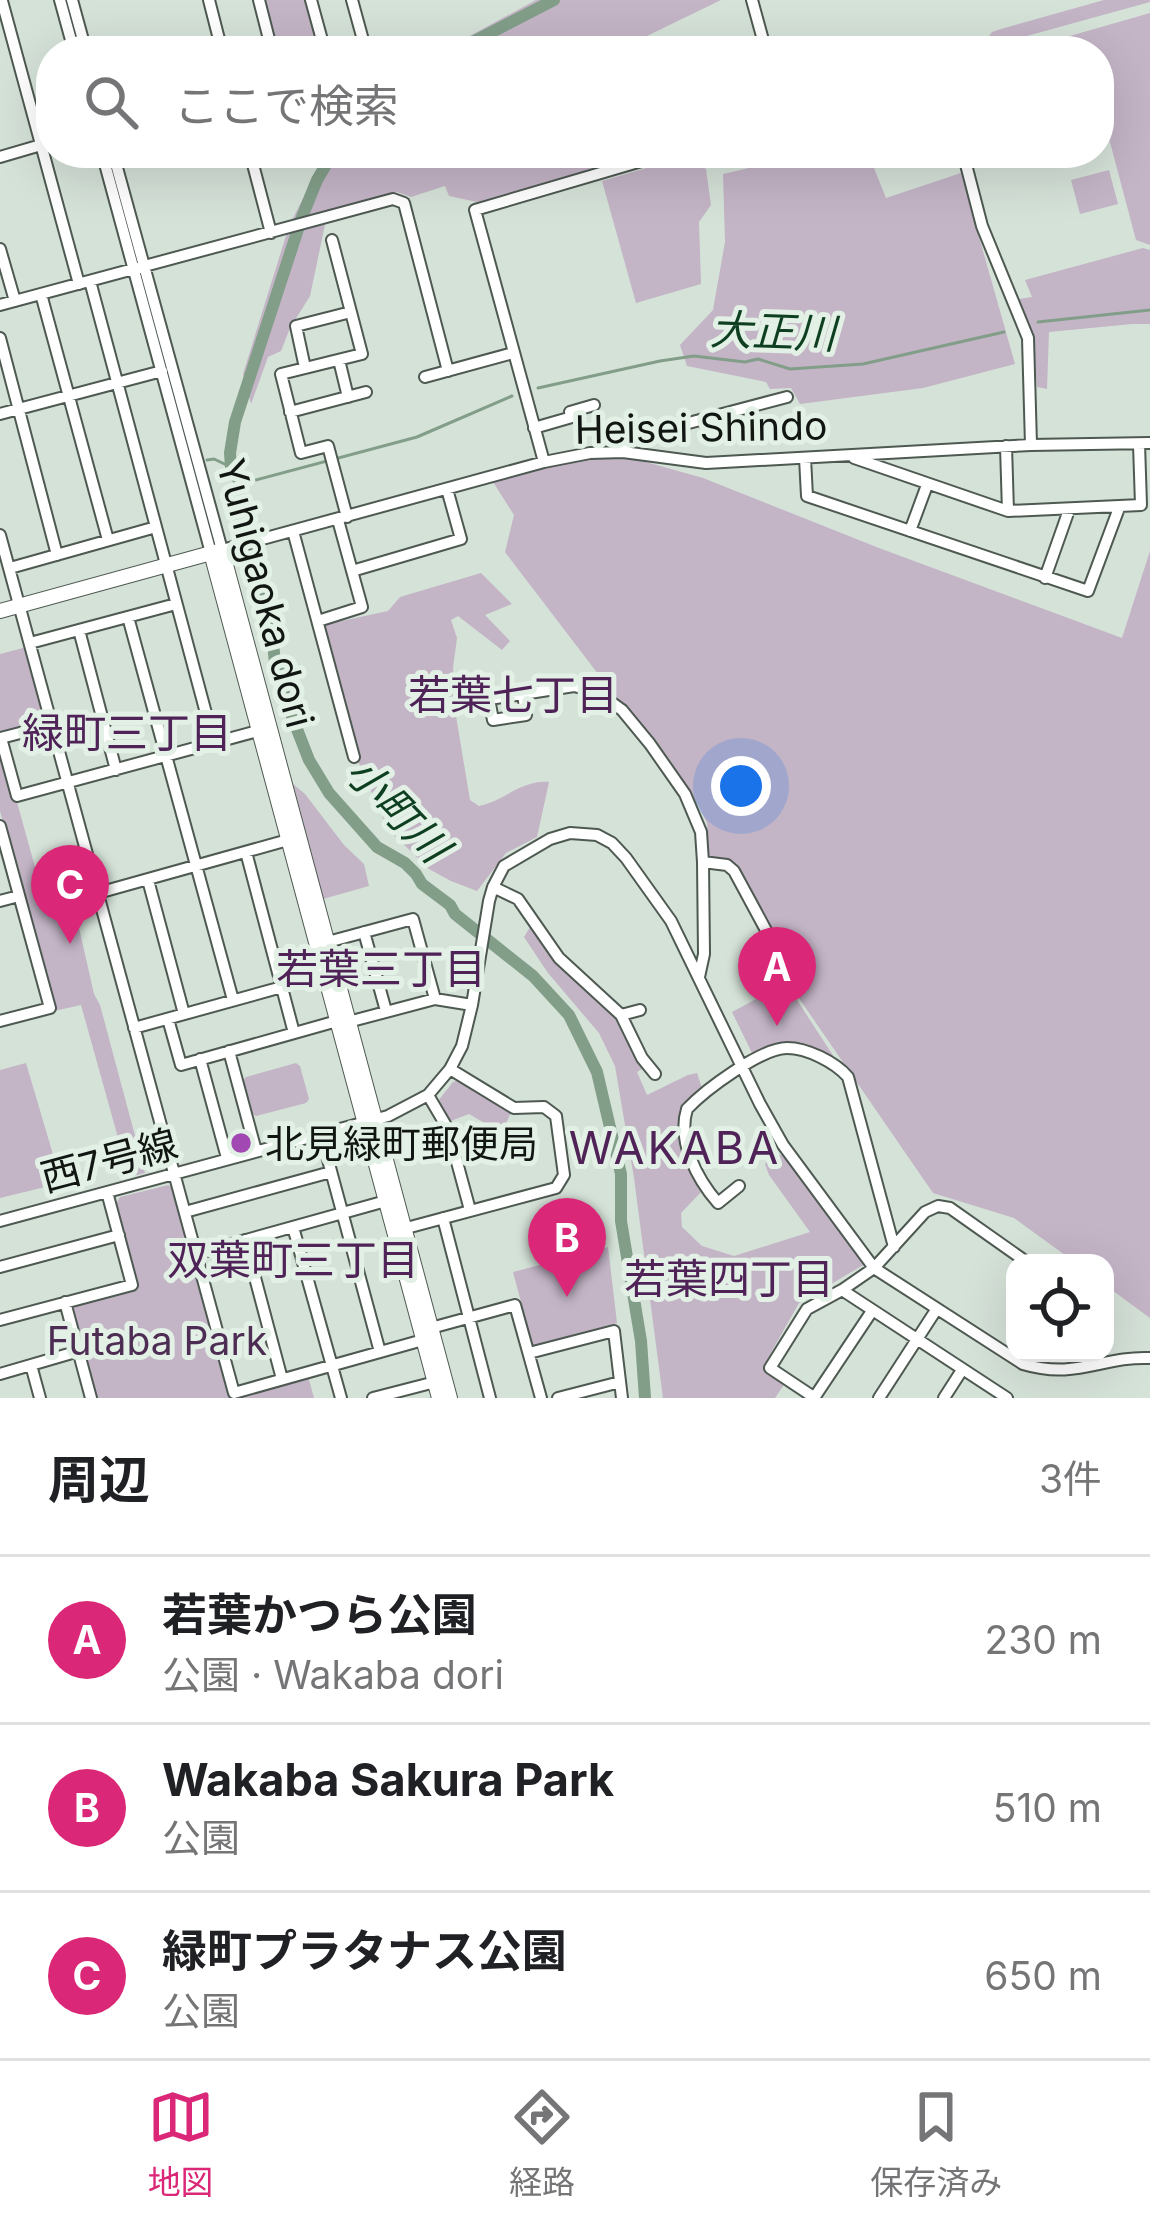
<!DOCTYPE html>
<html lang="ja">
<head>
<meta charset="utf-8">
<style>
  :root { --surface:#fff; --page:#f6f6f6; --text:#202124; --muted:#757577; --line:#e0e0e0; --accent:#db2777 }
  body { margin:0; font-family:Inter,"Noto Sans JP",sans-serif; background:var(--page); color:var(--text) }
  .controls { position:absolute; right:36px; bottom:36px; display:grid; overflow:hidden; border-radius:24px; box-shadow:0 12px 48px #0002 }
  .controls button { width:108px; height:108px; display:grid; place-items:center; padding:0; border:0; border-bottom:3px solid var(--line); background:var(--surface); color:var(--text); font:60px sans-serif }
  .you { position:absolute; left:741px; top:786px; width:42px; height:42px; margin:-30px; border:9px solid #fff; border-radius:50%; background:#1a73e8; box-shadow:0 0 0 18px #1a73e833 }
  .badge { display:grid; place-items:center; width:78px; height:78px; border-radius:50%; background:var(--accent); color:#fff; font-size:39px; font-weight:700 }
  .pin { position:absolute; translate:-50% -99px; filter:drop-shadow(0 3px 6px #0008) }
  .pin::after { content:''; position:absolute; top:63px; width:42px; height:36px; background:inherit; clip-path:polygon(0 0,100% 0,50% 100%) }
  .list { margin:0; padding:0; list-style:none }
  h2 { display:flex; justify-content:space-between; align-items:center; height:156px; margin:0; padding:0 48px; font-size:51px }
  h2 small { font-size:39px; font-weight:400; color:var(--muted) }
  .list li { display:grid; grid-template-columns:78px 1fr auto; gap:36px; align-items:center; box-sizing:border-box; height:168px; padding:0 48px; border-top:3px solid var(--line) }
  .list b { display:block; font-size:45px; white-space:nowrap }
  .list p { margin:0; font-size:39px; white-space:nowrap; color:var(--muted) }
  .list em { font-size:39px; font-style:normal; color:var(--muted) }
  .icon { flex:none; width:66px; height:66px; fill:none; stroke:currentColor; stroke-width:2; stroke-linecap:round; stroke-linejoin:round }
  .map { position:relative; flex:none; width:1150px; height:1398px; overflow:hidden }
  .search { position:absolute; background:var(--surface); box-shadow:0 12px 48px #0002; left:36px; right:36px; top:36px; height:132px; display:flex; align-items:center; gap:30px; box-sizing:border-box; padding:0 42px; border-radius:48px; color:var(--muted); font-size:45px }
  .sheet { height:660px; background:var(--surface) }
  nav { display:flex; justify-content:space-around; align-items:center; box-sizing:border-box; height:168px; border-top:3px solid var(--line); background:var(--surface); font-size:33px; color:var(--muted) }
  nav a { display:grid; justify-items:center; gap:6px }
  nav .on { color:var(--accent) }
  .map>svg:first-child { display:block }
</style>
</head>
<body>
<div class="map">
<svg width="1150" height="1398" viewBox="0 0 1150 1398">
  <rect width="100%" height="100%" fill="#d5e2d8"/>
  <!-- green -->
  <path fill="#c3b4c6" d="M 262,0 L 308,0 L 318,36 L 275,48 Z
    M 536,0 L 721,0 L 616,51 L 442,51 Z
    M 1104,0 L 1150,0 L 1150,2 L 972,51 L 948,51 L 984,43 L 992,32 L 1001,29 Z
    M 1150,13 L 1150,245 L 1136,240 L 1099,101 L 1099,51 L 1044,51 L 1042,44 Z
    M 326,153 L 639,153 L 639,157 L 477,202 L 449,196 L 445,186 L 411,197 L 397,192 L 327,215 L 310,296 L 290,328 L 281,351 L 268,357 L 251,404 L 243,374 L 289,226 Z
    M 813,153 L 868,153 L 886,198 L 961,173 L 1015,364 L 923,388 L 800,404 L 791,388 L 770,389 L 766,382 L 687,366 L 680,345 L 713,310 L 725,242 L 723,174 Z
    M 684,157 L 706,169 L 711,205 L 699,222 L 701,284 L 636,303 L 602,181 Z
    M 1109,170 L 1118,204 L 1080,214 L 1071,180 Z
    M 1143,248 L 1150,250 L 1150,324 L 1132,324 L 1049,332 L 1047,389 L 1037,387 L 1033,338 L 1019,299 L 1032,297 L 1025,280 Z
    M 621,455 L 703,478 L 879,548 L 1122,638 L 1150,551 L 1150,1318 L 1105,1285 L 1105,1263 L 1076,1263 L 1014,1218 L 933,1193 L 785,978 L 790,968 L 731,863 L 709,859 L 707,823 L 698,805 L 505,552 L 514,515 L 493,482 L 556,464 Z
    M 481,573 L 512,604 L 485,615 L 510,641 L 502,650 L 458,616 L 451,620 L 457,638 L 453,668 L 456,716 L 470,800 L 479,806 C 504,801 521,780 549,782 L 537,837 L 506,853 L 477,891 L 451,881 L 429,869 L 388,829 L 358,761 L 323,625 L 388,611 L 400,597 Z
    M 27,647 L 48,722 L 0,734 L 0,654 Z
    M 0,741 L 45,903 L 66,897 L 59,871 L 86,864 L 93,890 L 72,897 L 94,994 L 100,1005 L 145,1173 L 129,1177 L 81,1005 L 54,1011 L 0,811 Z
    M 293,784 L 305,794 L 344,845 L 364,864 L 369,886 L 323,899 Z
    M 532,924 L 621,1017 L 642,1069 L 637,1072 L 647,1095 L 688,1075 L 697,1073 L 704,1094 L 682,1110 L 703,1190 L 681,1213 L 682,1227 L 702,1246 L 734,1256 L 810,1232 L 769,1175 L 765,1164 L 776,1153 L 786,1157 L 865,1264 L 799,1303 L 764,1365 L 785,1383 L 775,1398 L 663,1398 L 634,1178 L 615,1066 L 599,1033 L 548,973 L 524,937 Z
    M 786,983 L 834,1057 C 797,1040 789,1036 753,1055 L 732,1012 Z
    M 26,1063 L 57,1168 L 45,1187 L 0,1198 L 0,1070 Z
    M 296,1063 L 300,1066 L 309,1099 L 306,1103 L 256,1116 L 250,1112 L 242,1082 L 246,1077 Z
    M 459,1080 L 512,1110 L 502,1133 L 469,1114 L 448,1122 L 438,1101 L 453,1082 Z
    M 168,1185 L 174,1189 L 232,1397 L 308,1376 L 314,1398 L 96,1398 L 71,1308 L 73,1304 L 137,1285 L 116,1204 L 120,1197 Z
    M 608,1247 L 617,1323 L 533,1347 L 513,1272 Z"/>
  <g fill="none" stroke-linecap="round" stroke-linejoin="round">
    <!-- stream -->
    <path stroke="#829e89" stroke-width="3" d="M 1038,322 L 1150,310
      M 538,388 L 660,361 L 694,356 L 745,362 L 758,359 L 790,369 L 863,364 L 1004,332
      M 207,460 L 214,459 L 231,467
      M 241,484 L 417,437 L 512,396"/>
    <!-- river -->
    <path stroke="#829e89" stroke-width="12" d="M 455,51 L 554,0
      M 333,153 L 317,180 L 302,217 L 235,422 L 230,453 L 231,467 L 241,484 L 238,504 L 240,523 L 262,587 L 272,630 L 275,664 L 282,676 L 284,696 L 309,760 L 329,793 L 377,847 L 405,863 L 416,874 L 422,884 L 450,905 L 455,914 L 533,976 L 569,1015 L 597,1072 L 621,1174 L 621,1221 L 641,1341 L 645,1398"/>
    <defs>
      <path id="minor" d="M 60,0 L 74,51
        M 72,0 L 86,51
        M 209,0 L 222,51
        M 259,0 L 272,51
        M 311,0 L 325,51
        M 352,0 L 366,51
        M 752,0 L 766,51
        M 2,1 L 79,284
        M 933,51 L 936,51
        M 102,153 L 211,553
        M 113,153 L 222,550 L 544,462 L 590,453 L 623,452 L 706,463 L 1031,445 L 1150,443
        M 250,153 L 271,233
        M 963,153 L 982,226 L 1028,338 L 1031,445
        M 0,157 L 41,145
        M 332,240 L 362,354 L 281,374 L 301,453 L 328,446 L 347,517
        M 0,249 L 15,301
        M 90,281 L 214,743
        M 41,294 L 108,540
        M 0,305 L 393,199 L 404,203 L 448,371
        M 0,338 L 57,555
        M 339,360 L 348,397
        M 305,368 L 296,326 L 351,312
        M 425,377 L 513,353
        M 290,412 L 366,392
        M 0,414 L 162,371
        M 534,428 L 572,417 L 570,412 L 594,405
        M 1006,446 L 1008,511
        M 623,452 L 628,439 L 787,397
        M 805,458 L 807,496 L 1088,591 L 1119,508
        M 854,458 L 1008,511 L 1141,505 L 1139,444
        M 544,462 L 475,210 L 645,160 L 648,153
        M 293,531 L 354,757
        M 910,531 L 927,485
        M 0,535 L 234,1393 L 423,1340 L 431,1328 L 515,1305 L 541,1398
        M 10,568 L 156,527
        M 352,571 L 461,539 L 447,489
        M 1045,578 L 1069,510
        M 128,617 L 233,1000
        M 318,621 L 362,607 L 338,520
        M 79,630 L 116,770
        M 30,643 L 176,604
        M 523,694 L 574,686 L 597,692 L 622,710 L 650,744 L 685,794 L 701,832 L 703,862 L 704,954 L 699,977
        M 523,694 L 526,715 L 493,720 L 489,699 Z
        M 51,725 L 1,738 L 17,796 L 265,729
        M 0,826 L 50,1008 L 0,1021
        M 246,852 L 294,1033
        M 703,862 L 727,865 L 734,871 L 768,934
        M 148,880 L 184,1014
        M 493,887 L 518,899 L 559,958 L 621,1015 L 642,1058 L 655,1074
        M 98,893 L 295,838
        M 0,901 L 19,896
        M 364,932 L 386,1011
        M 324,943 L 413,919 L 435,999
        M 621,1015 L 640,1010
        M 168,1019 L 181,1065 L 330,1023 L 348,1022 L 435,999 L 472,1005
        M 134,1028 L 282,987
        M 229,1051 L 256,1151
        M 200,1059 L 227,1158
        M 428,1095 L 448,1129 L 470,1210
        M 321,1134 L 380,1352
        M 739,1186 L 718,1203 C 697,1179 677,1141 687,1109 C 705,1090 761,1048 787,1048 C 807,1048 835,1062 848,1077 L 894,1247
        M 185,1212 L 331,1172
        M 443,1218 L 490,1398
        M 0,1221 L 388,1116 L 428,1095 L 450,1069 L 462,1046 L 472,1005 L 489,901 L 493,887 L 504,866 L 550,839 L 570,833 L 597,835 L 612,843 L 626,858 L 671,921 L 760,1104 L 783,1145 L 874,1268 L 1023,1364 C 1076,1380 1102,1356 1150,1358
        M 293,1227 L 341,1398
        M 399,1230 L 556,1188 L 564,1175 L 556,1116 L 544,1107 L 514,1108 L 450,1069
        M 245,1240 L 282,1379
        M 196,1254 L 393,1199
        M 0,1267 L 119,1235
        M 842,1290 L 1007,1398
        M 65,1302 L 91,1398
        M 0,1320 L 132,1285 L 107,1192
        M 529,1353 L 614,1331 L 622,1398
        M 31,1365 L 40,1398
        M 0,1374 L 79,1351
        M 373,1398 L 439,1381
        M 558,1398 L 620,1382
        M 814,1398 L 872,1311
        M 815,1398 L 770,1368 L 807,1309 L 842,1290 L 874,1268 L 925,1212 L 938,1206 L 950,1208 L 1028,1263
        M 879,1398 L 936,1310
        M 944,1398 L 962,1370"/>
      <path id="major" d="M 211,553 L 439,1398
        M 0,611 L 222,550 L 450,1398"/>
    </defs>
    <!-- minor casing -->
    <use href="#minor" stroke="#4e5951" stroke-width="14"/>
    <!-- major casing -->
    <use href="#major" stroke="#4e5951" stroke-width="16"/>
    <!-- minor -->
    <use href="#minor" stroke="#fff" stroke-width="10"/>
    <!-- major -->
    <use href="#major" stroke="#fff" stroke-width="14"/>
  </g>
  <!-- markers -->
  <circle fill="#a248b3" stroke="#e2f0e5" stroke-width="4.5" cx="241" cy="1143" r="12"/>
  <g text-anchor="middle" dominant-baseline="central" stroke-width="10" stroke-linejoin="round" paint-order="stroke">
    <!-- street labels -->
    <g font-size="39" fill="#111613" stroke="#e2f0e5">
      <text transform="translate(701 427) rotate(-1)">Heisei Shindo</text>
      <text transform="translate(266 593) rotate(75)">Yuhigaoka dori</text>
      <text transform="translate(109 1160) rotate(-15)">西7号線</text>
    </g>
    <!-- poi labels -->
    <g font-size="39" fill="#111613" stroke="#e2f0e5" text-anchor="start">
      <text x="265" y="1143">北見緑町郵便局</text>
    </g>
    <!-- park labels -->
    <g font-size="39" fill="#4d2d53" stroke="#e2f0e5">
      <text x="157" y="1340">Futaba Park</text>
    </g>
    <!-- water labels -->
    <g font-size="42" font-style="italic" fill="#0e3f21" stroke="#e2f0e5">
      <text transform="translate(773 331) rotate(2)">大正川</text>
      <text transform="translate(398 809) rotate(46)">小町川</text>
    </g>
    <!-- neighbourhood labels -->
    <g font-size="42" fill="#4f2357" stroke="#e2f0e5">
      <text x="513" y="694">若葉七丁目</text>
      <text x="127" y="732">緑町三丁目</text>
      <text x="381" y="968">若葉三丁目</text>
      <text x="293" y="1259">双葉町三丁目</text>
      <text x="729" y="1278">若葉四丁目</text>
    </g>
    <!-- quarter labels -->
    <g font-size="45" letter-spacing="3" fill="#4f2357" stroke="#e2f0e5">
      <text x="675" y="1147">WAKABA</text>
    </g>
  </g>
</svg>
<div class="controls">
<button><svg class="icon" aria-label="locate" viewBox="0 0 24 24"><circle cx="12" cy="12" r="6"/><path d="M12 2v4M12 18v4M2 12h4M18 12h4"/></svg></button>
</div>
<div class="you"></div>
<div class="pin badge" style="left:777px;top:1026px">A</div>
<div class="pin badge" style="left:567px;top:1297px">B</div>
<div class="pin badge" style="left:70px;top:944px">C</div>
<div class="search"><svg class="icon" aria-label="search" viewBox="0 0 24 24"><circle cx="10" cy="10" r="6"/><path d="M15 15l6 6"/></svg>ここで検索</div>
</div>
<section class="sheet">
<h2>周辺<small>3件</small></h2>
<ul class="list">
<li><span class="badge">A</span><div><b>若葉かつら公園</b><p>公園 · Wakaba dori</p></div><em>230 m</em></li>
<li><span class="badge">B</span><div><b>Wakaba Sakura Park</b><p>公園</p></div><em>510 m</em></li>
<li><span class="badge">C</span><div><b>緑町プラタナス公園</b><p>公園</p></div><em>650 m</em></li>
</ul>
</section>
<nav>
<a class="on"><svg class="icon" aria-label="map" viewBox="0 0 24 24"><path d="M3 6l6-2 6 2 6-2v14l-6 2-6-2-6 2zM9 4v14M15 6v14"/></svg>地図</a>
<a><svg class="icon" aria-label="directions" viewBox="0 0 24 24"><path d="M12 3l9 9-9 9-9-9zM9 14v-3h6M13 9l2 2-2 2"/></svg>経路</a>
<a><svg class="icon" aria-label="saved" viewBox="0 0 24 24"><path d="M7 4h10v16l-5-4-5 4z"/></svg>保存済み</a>
</nav>
</body>
</html>
